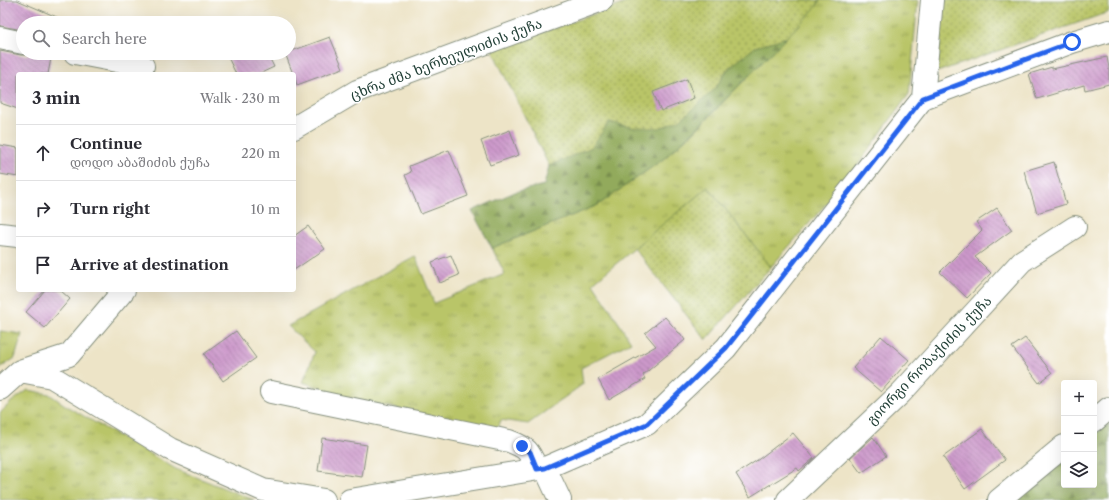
<!DOCTYPE html>
<html lang="en">
<head>
<meta charset="utf-8">
<style>
  :root { --surface:#fff; --page:#f7f7f7; --text:#2b2b33; --muted:#7c7c81; --line:#e1e1e2 }
  body { margin:0; font-family:"Libre Caslon Text","Noto Serif Georgian",serif; background:var(--page); color:var(--text) }
  .controls { position:absolute; right:12px; bottom:12px; display:grid; overflow:hidden; border-radius:4px; box-shadow:0 4px 16px #0002 }
  .controls button { width:36px; height:36px; display:grid; place-items:center; padding:0; border:0; border-bottom:1px solid var(--line); background:var(--surface); color:var(--text); font:20px sans-serif }
  .stop { position:absolute; width:12px; height:12px; margin:-9px; border:3px solid #2563eb; border-radius:50%; background:#fff }
  .stop.end { background:#2563eb; border-color:#fff; box-shadow:0 1px 4px #0008 }
  .list { margin:0; padding:0; list-style:none }
  h2 { display:flex; justify-content:space-between; align-items:center; height:52px; margin:0; padding:0 16px; font-size:17px }
  h2 small { font-size:13px; font-weight:400; color:var(--muted) }
  .list li { display:grid; grid-template-columns:26px 1fr auto; gap:12px; align-items:center; box-sizing:border-box; height:56px; padding:0 16px; border-top:1px solid var(--line) }
  .list b { display:block; font-size:15px; white-space:nowrap }
  .list p { margin:0; font-size:13px; white-space:nowrap; color:var(--muted) }
  .list em { font-size:13px; font-style:normal; color:var(--muted) }
  .icon { flex:none; width:22px; height:22px; fill:none; stroke:currentColor; stroke-width:2; stroke-linecap:round; stroke-linejoin:round }
  .map { position:relative; flex:none; width:1109px; height:500px; overflow:hidden }
  .search { position:absolute; background:var(--surface); box-shadow:0 4px 16px #0002; left:16px; top:16px; width:280px; height:44px; display:flex; align-items:center; gap:10px; box-sizing:border-box; padding:0 14px; border-radius:22px; color:var(--muted); font-size:15px }
  .panel { position:absolute; background:var(--surface); box-shadow:0 4px 16px #0002; left:16px; top:72px; width:280px; height:220px; border-radius:4px }
  .map>svg:first-child { display:block }
</style>
</head>
<body>
<div class="map">
<svg width="1109" height="500" viewBox="0 0 1109 500">
  <defs>
    <pattern id="grass-tufts" width="24" height="20" patternUnits="userSpaceOnUse"><rect width="24" height="20" fill="#b9c567"/><path d="M3 7l-1-3M5 7V3M7 7l1-3M15 17l-1-3M17 17v-4M19 17l1-3" fill="none" stroke="#96a156"/></pattern>
    <pattern id="forest-firs" width="22" height="20" patternUnits="userSpaceOnUse"><rect width="22" height="20" fill="#92aa5c"/><path d="M5 1l3.5 6h-7zM16 11l3.5 6h-7z" fill="#778c4d"/></pattern>
    <pattern id="garden-dots" width="8" height="8" patternUnits="userSpaceOnUse"><rect width="8" height="8" fill="#b9c567"/><path d="M2 2h.1M6 6h.1" fill="none" stroke="#96a156" stroke-width="1.8" stroke-linecap="round"/></pattern>
    <pattern id="building-back-hatch" width="6" height="6" patternUnits="userSpaceOnUse"><rect width="6" height="6" fill="#cc98ca"/><path d="M-1 5l2 2M0 0l6 6M5-1l2 2" fill="none" stroke="#a57da5"/></pattern>
  </defs>
  <rect width="100%" height="100%" fill="#fff"/>
  <filter id="ink" filterUnits="userSpaceOnUse"><feTurbulence type="fractalNoise" baseFrequency=".025" numOctaves="2"/><feDisplacementMap in="SourceGraphic" scale="8" xChannelSelector="R" yChannelSelector="G"/><feConvolveMatrix kernelMatrix="1 2 1 2 8 2 1 2 1" color-interpolation-filters="sRGB"/></filter>
  <filter id="wash" filterUnits="userSpaceOnUse"><feTurbulence type="fractalNoise" baseFrequency=".012" numOctaves="4" result="noise"/><feDisplacementMap in="SourceGraphic" scale="16" xChannelSelector="R" yChannelSelector="G"/><feGaussianBlur stdDeviation="0.9" result="paint"/><feColorMatrix in="noise" values="0 0 0 0 0 0 0 0 0 0 0 0 0 0 0 0 0 1.4 0 .05"/><feComposite in="paint" operator="in"/></filter>
  <g filter="url(#wash)">
    <rect width="100%" height="100%" fill="#ede4c7"/>
    <!-- grass -->
    <path fill="url(#grass-tufts)" stroke="#6c814e" d="M 820,0 L 918,0 L 909,94 L 847,180 L 771,267 L 708,187 L 593,283 L 631,342 L 581,368 L 583,384 L 528,424 L 501,420 L 497,430 L 347,398 L 303,382 L 315,352 L 288,326 L 415,256 L 434,303 L 505,274 L 492,248 L 598,205 L 662,160 L 694,132 L 816,7 Z
      M 0,331 L 22,334 L 15,358 L 0,368 Z
      M 28,390 L 49,394 L 68,407 L 176,469 L 254,500 L 0,500 L 0,413 L 11,402 Z"/>
    <!-- forest -->
    <path fill="url(#forest-firs)" stroke="#587448" d="M 787,37 L 693,132 L 662,160 L 598,205 L 492,248 L 472,211 L 515,192 L 544,185 L 549,166 L 592,147 L 609,122 L 635,128 L 714,90 L 728,69 L 755,47 Z
      M 1109,423 L 1109,500 L 1016,500 L 1064,460 L 1064,485 L 1094,485 L 1094,435 Z"/>
    <!-- garden -->
    <path fill="url(#garden-dots)" stroke="#6c814e" d="M 634,0 L 820,0 L 816,7 L 787,37 L 755,47 L 728,69 L 714,90 L 680,120 L 660,128 L 635,128 L 609,122 L 592,147 L 549,166 L 492,50 Z
      M 943,0 L 1109,0 L 1109,12 L 937,72 Z
      M 708,187 L 771,267 L 706,340 L 634,248 Z"/>
    <g id="blocks">
      <!-- building -->
      <path fill="url(#building-back-hatch)" d="M 0,0 L 17,0 L 59,18 L 57,23 L 23,23 L 23,30 L 0,26 Z
        M 330,37 L 343,68 L 297,85 L 294,74 L 293,74 L 285,53 L 289,53 L 289,52 Z
        M 0,51 L 21,55 L 26,55 L 30,53 L 52,53 L 48,74 L 18,74 L 18,109 L 0,103 Z
        M 226,53 L 267,53 L 274,67 L 259,74 L 236,74 Z
        M 1107,57 L 1109,68 L 1109,84 L 1085,90 L 1084,85 L 1037,99 L 1029,74 L 1052,67 L 1052,69 Z
        M 687,79 L 694,98 L 661,111 L 653,92 Z
        M 510,130 L 519,155 L 490,165 L 481,141 Z
        M 0,145 L 18,148 L 18,177 L 0,174 Z
        M 449,150 L 468,196 L 421,214 L 405,175 L 411,172 L 409,166 Z
        M 1054,162 L 1066,204 L 1037,213 L 1024,171 Z
        M 997,208 L 1012,230 L 975,257 L 991,273 L 967,298 L 940,272 L 982,230 L 976,222 Z
        M 308,226 L 325,249 L 294,270 L 294,236 Z
        M 451,255 L 459,275 L 440,283 L 432,262 Z
        M 45,290 L 60,290 L 70,299 L 45,328 L 26,312 Z
        M 665,317 L 679,333 L 680,333 L 685,340 L 643,375 L 645,379 L 609,400 L 598,379 L 656,346 L 645,333 Z
        M 236,331 L 256,358 L 223,381 L 204,354 Z
        M 881,336 L 909,360 L 881,392 L 853,368 Z
        M 1025,338 L 1052,373 L 1039,383 L 1012,347 Z
        M 982,429 L 1005,460 L 965,489 L 943,457 Z
        M 793,433 L 814,458 L 799,471 L 797,468 L 750,497 L 736,474 L 759,459 Z
        M 873,437 L 886,456 L 861,473 L 850,458 Z
        M 322,438 L 367,445 L 362,477 L 318,471 Z"/>
    </g>
  </g>
  <g filter="url(#ink)">
    <use href="#blocks" fill-opacity="0" stroke="#86907e" stroke-width="1"/>
    <g fill="none" stroke-linecap="round" stroke-linejoin="round">
      <defs>
        <path id="minor" d="M 0,38 L 23,43
          M 75,53 L 143,66
          M 923,98 L 932,0
          M 294,128 L 357,91 L 602,0
          M 0,234 L 18,236
          M 23,370 L 69,355 L 124,290
          M 0,389 L 20,371 L 52,377 L 170,449 L 263,490 L 324,500
          M 271,392 L 509,441 C 528,448 529,451 537,469
          M 1094,421 L 1109,408
          M 545,468 L 560,500
          M 350,500 L 545,468 L 647,424 L 726,348 L 923,98 L 1072,42 L 1109,31
          M 788,500 L 901,393 L 1022,261 L 1075,227
          M 999,500 L 1064,446"/>
      </defs>
      <!-- minor casing -->
      <use href="#minor" stroke="#86907e" stroke-width="24"/>
      <!-- minor -->
      <use href="#minor" stroke="#fff" stroke-width="22"/>
    </g>
  </g>
  <g fill="none" stroke-linecap="round" stroke-linejoin="round" filter="url(#ink)">
    <!-- route -->
    <path stroke="#2563eb" stroke-width="5" d="M 522,446 L 530,452 L 537,469 L 545,468 L 647,424 L 726,348 L 923,98 L 1072,42"/>
  </g>
  <g text-anchor="middle" dominant-baseline="central" stroke-width="3" stroke-linejoin="round" paint-order="stroke">
    <!-- street labels -->
    <g font-size="14" fill="#1f3d34" stroke="#fff">
      <text transform="translate(446 59) rotate(-21)">ცხრა ძმა ხერხეულიძის ქუჩა</text>
      <text transform="translate(929 360) rotate(-46)">გიორგი რობაქიძის ქუჩა</text>
    </g>
  </g>
</svg>
<div class="controls">
<button>+</button>
<button>−</button>
<button><svg class="icon" aria-label="layers" viewBox="0 0 24 24"><path d="M12 4l9 5-9 5-9-5zM3 14l9 5 9-5"/></svg></button>
</div>
<div class="stop" style="left:1072px;top:42px"></div>
<div class="stop end" style="left:522px;top:446px"></div>
<div class="search"><svg class="icon" aria-label="search" viewBox="0 0 24 24"><circle cx="10" cy="10" r="6"/><path d="M15 15l6 6"/></svg>Search here</div>
<section class="panel">
<h2>3 min<small>Walk · 230 m</small></h2>
<ul class="list">
<li><svg class="icon" aria-label="ahead" viewBox="0 0 24 24"><path d="M12 20V5M6 11l6-6 6 6"/></svg><div><b>Continue</b><p>დოდო აბაშიძის ქუჩა</p></div><em>220 m</em></li>
<li><svg class="icon" aria-label="right" viewBox="0 0 24 24"><path d="M7 20v-9h11M14 6l5 5-5 5"/></svg><div><b>Turn right</b></div><em>10 m</em></li>
<li><svg class="icon" aria-label="arrive" viewBox="0 0 24 24"><path d="M6 21V4h12l-3 4 3 4H6"/></svg><div><b>Arrive at destination</b></div></li>
</ul>
</section>
</div>
</body>
</html>
